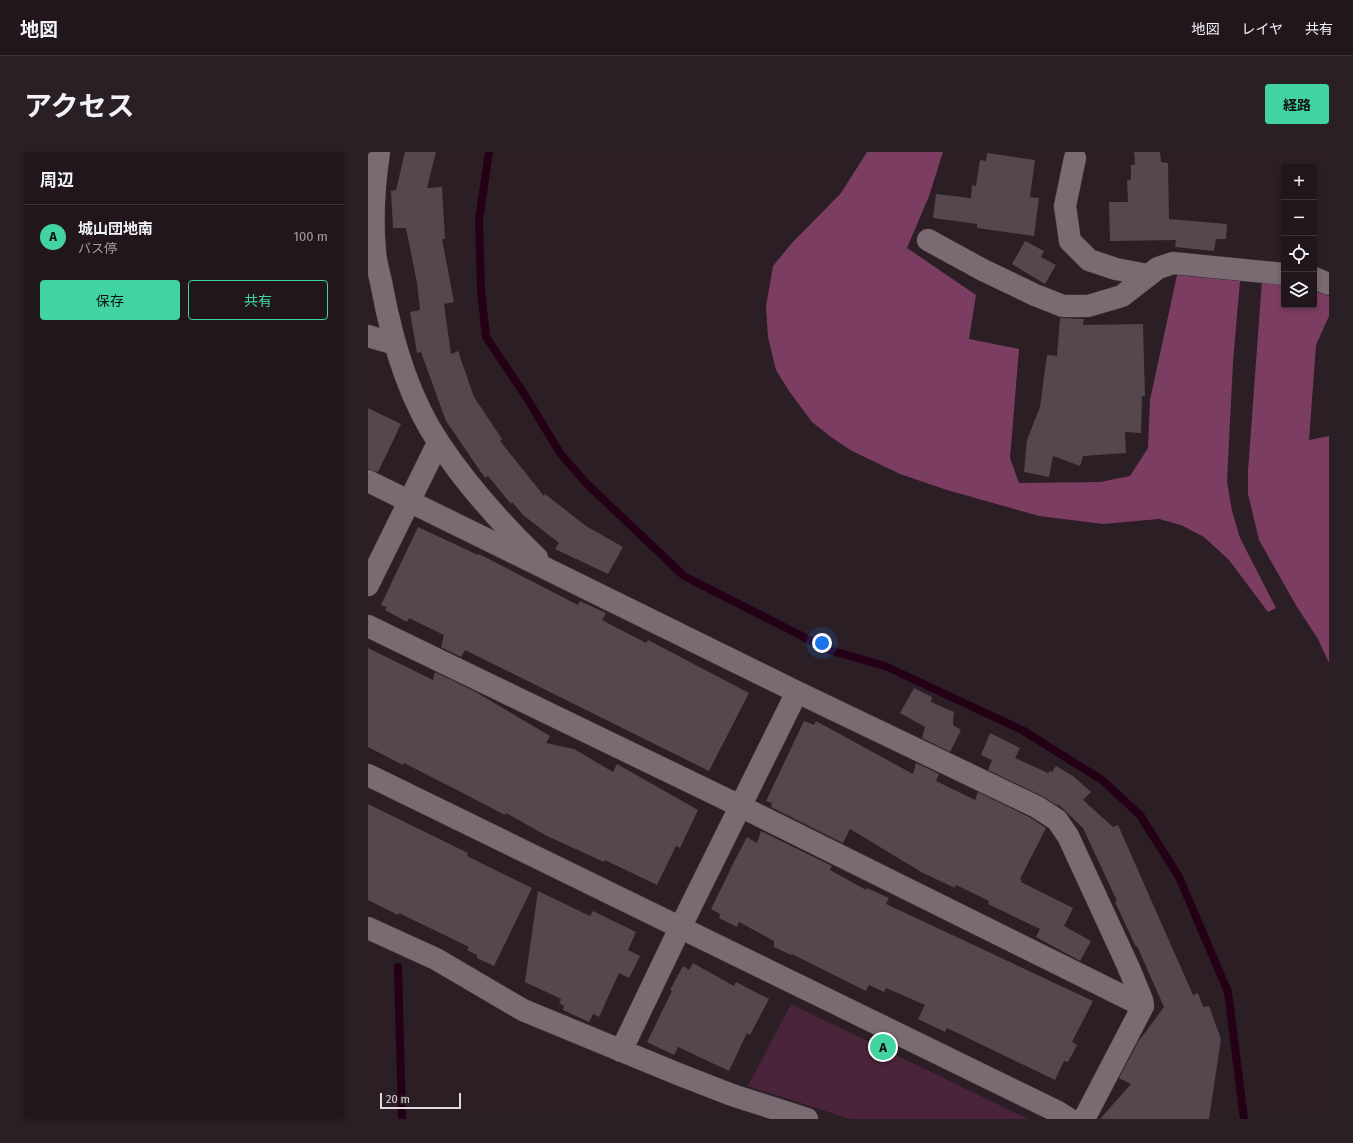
<!DOCTYPE html>
<html lang="ja">
<head>
<meta charset="utf-8">
<style>
  :root { --surface:#21161c; --page:#291f25; --text:#f1f3f6; --muted:#a29fa3; --line:#3e353b; --accent:#41d4a1 }
  body { margin:0; font-family:"Fira Sans","Noto Sans JP",sans-serif; background:var(--page); color:var(--text) }
  .controls { position:absolute; right:12px; top:12px; display:grid; overflow:hidden; border-radius:4px; box-shadow:0 2px 6px #0003 }
  .controls button { width:36px; height:36px; display:grid; place-items:center; padding:0; border:0; border-bottom:1px solid var(--line); background:var(--surface); color:var(--text); font:20px sans-serif }
  .scale { position:absolute; left:12px; bottom:10px; width:81px; box-sizing:border-box; padding-left:4px; border:2px solid #e3d9de; border-top:0; font-size:11px; line-height:14px; white-space:nowrap; color:#e3d9de; -webkit-text-stroke:3px #2c1e25; paint-order:stroke }
  .you { position:absolute; left:454px; top:491px; width:14px; height:14px; margin:-10px; border:3px solid #fff; border-radius:50%; background:#1a73e8; box-shadow:0 0 0 6px #1a73e833 }
  .badge { display:grid; place-items:center; width:26px; height:26px; border-radius:50%; background:var(--accent); color:#111; font-size:13px; font-weight:700 }
  .pin { position:absolute; translate:-50% -50%; border:2px solid #fff; box-shadow:0 1px 4px #0006 }
  .list { margin:0; padding:0; list-style:none }
  h2 { display:flex; justify-content:space-between; align-items:center; height:52px; margin:0; padding:0 16px; font-size:17px }
  h2 small { font-size:13px; font-weight:400; color:var(--muted) }
  .list li { display:grid; grid-template-columns:26px 1fr auto; gap:12px; align-items:center; box-sizing:border-box; height:64px; padding:0 16px; border-top:1px solid var(--line) }
  .list b { display:block; font-size:15px; white-space:nowrap }
  .list p { margin:0; font-size:13px; white-space:nowrap; color:var(--muted) }
  .list em { font-size:13px; font-style:normal; color:var(--muted) }
  .actions { display:flex; gap:8px; padding:12px 16px }
  .actions a { flex:1; padding:9px 0; border:1px solid var(--accent); border-radius:4px; text-align:center; font-size:14px; color:var(--accent) }
  .actions .main { background:var(--accent); color:#111 }
  .icon { flex:none; width:22px; height:22px; fill:none; stroke:currentColor; stroke-width:2; stroke-linecap:round; stroke-linejoin:round }
  .map { position:relative; flex:none; width:961px; height:967px; overflow:hidden; border-radius:4px }
  header { display:flex; align-items:center; gap:24px; box-sizing:border-box; height:56px; padding:0 20px; background:var(--surface); border-bottom:1px solid var(--line) }
  header strong { font-size:19px }
  nav { display:flex; gap:22px; margin-inline-start:auto; font-size:14px }
  .intro { display:flex; align-items:center; justify-content:space-between; box-sizing:border-box; height:96px; padding:0 24px }
  h1 { margin:0; font-size:28px }
  .button { padding:10px 18px; border-radius:4px; background:var(--accent); color:#111; font-size:14px; font-weight:700 }
  main { display:flex; gap:24px; padding:0 24px }
  aside { flex:1; background:var(--surface); border-radius:4px; box-shadow:0 2px 6px #0003 }
  .map>svg:first-child { display:block }
</style>
</head>
<body>
<header>
<strong>地図</strong>
<nav><a>地図</a><a>レイヤ</a><a>共有</a></nav>
</header>
<div class="intro"><h1>アクセス</h1><a class="button">経路</a></div>
<main>
<aside>
<h2>周辺<small></small></h2>
<ul class="list">
<li><span class="badge">A</span><div><b>城山団地南</b><p>バス停</p></div><em>100 m</em></li>
</ul>
<div class="actions"><a class="main">保存</a><a>共有</a></div>
</aside>
<div class="map">
<svg width="961" height="967" viewBox="0 0 961 967">
  <rect width="100%" height="100%" fill="#2c1e25"/>
  <!-- green -->
  <path fill="#4a243a" d="M 423,852 L 660,967 L 482,967 L 380,934 Z"/>
  <!-- forest -->
  <path fill="#7c3d62" d="M 499,0 L 575,0 L 561,44 L 539,96 L 608,143 L 601,187 L 651,197 L 642,306 L 651,331 L 732,330 L 762,324 L 780,296 L 782,248 L 809,123 L 872,129 L 865,210 L 859,329 L 864,359 L 872,386 L 908,456 L 900,460 L 861,408 L 836,385 L 813,373 L 791,367 L 735,372 L 671,364 L 579,338 L 532,322 L 484,299 L 463,285 L 444,270 L 421,239 L 408,218 L 400,185 L 398,154 L 405,114 L 423,92 L 473,41 Z
    M 894,128 L 916,132 L 916,153 L 946,153 L 946,139 L 961,144 L 961,164 L 948,193 L 941,288 L 961,284 L 961,511 L 950,487 L 929,455 L 891,388 L 880,342 L 880,319 Z"/>
  <g fill="none" stroke-linecap="round" stroke-linejoin="round">
    <!-- stream -->
    <path stroke="#240017" stroke-width="8" d="M 121,0 L 111,68 L 113,138 L 118,185 L 157,243 L 192,301 L 218,331 L 316,424 L 461,498 L 517,514 L 654,578 L 734,628 L 772,663 L 811,725 L 860,840 L 876,967
      M 30,815 L 34,967"/>
  </g>
  <!-- building -->
  <path fill="#56464e" d="M 37,0 L 68,0 L 59,36 L 74,35 L 77,87 L 74,87 L 86,150 L 76,152 L 83,202 L 90,199 L 106,245 L 134,287 L 132,289 L 176,344 L 177,342 L 218,374 L 255,395 L 240,422 L 187,397 L 191,391 L 155,363 L 144,350 L 143,352 L 120,324 L 117,326 L 78,269 L 53,200 L 49,201 L 42,160 L 52,158 L 49,131 L 38,76 L 25,76 L 23,39 L 28,38 Z
    M 766,0 L 792,0 L 793,10 L 800,11 L 801,67 L 859,72 L 858,87 L 848,87 L 846,99 L 807,95 L 808,88 L 742,89 L 741,50 L 760,50 L 759,29 L 763,27 L 763,13 L 767,13 Z
    M 619,1 L 667,8 L 662,45 L 671,46 L 666,84 L 609,76 L 609,72 L 565,66 L 568,42 L 603,46 L 604,33 L 608,34 L 612,8 L 618,9 Z
    M 657,89 L 676,99 L 673,105 L 688,113 L 677,132 L 644,112 Z
    M 692,166 L 716,167 L 715,173 L 775,172 L 777,244 L 774,244 L 773,281 L 757,280 L 758,301 L 715,304 L 712,314 L 685,304 L 681,325 L 656,320 L 659,288 L 672,255 L 679,203 L 689,204 Z
    M 0,256 L 33,272 L 10,320 L 0,317 Z
    M 50,375 L 110,403 L 111,402 L 210,453 L 212,449 L 238,461 L 234,468 L 278,491 L 280,488 L 381,541 L 341,619 L 97,498 L 93,505 L 73,495 L 76,483 L 41,466 L 39,470 L 17,458 L 19,455 L 13,453 Z
    M 0,496 L 65,528 L 67,520 L 106,539 L 182,584 L 178,591 L 206,597 L 245,620 L 249,612 L 330,658 L 312,696 L 308,694 L 289,733 L 237,708 L 236,710 L 179,684 L 138,661 L 137,663 L 87,637 L 36,611 L 35,613 L 0,595 Z
    M 546,536 L 564,545 L 563,550 L 586,560 L 585,573 L 593,578 L 582,600 L 554,586 L 557,575 L 532,561 Z
    M 436,569 L 446,573 L 448,569 L 545,622 L 548,611 L 571,622 L 568,629 L 607,648 L 610,640 L 663,666 L 678,676 L 652,727 L 654,728 L 653,730 L 705,756 L 696,774 L 723,789 L 712,809 L 668,785 L 672,777 L 620,752 L 621,749 L 588,733 L 587,736 L 555,721 L 482,677 L 475,691 L 403,655 L 404,651 L 398,649 Z
    M 622,581 L 652,596 L 647,606 L 680,621 L 682,619 L 684,620 L 688,614 L 705,624 L 723,640 L 715,648 L 745,675 L 750,673 L 825,843 L 830,841 L 835,855 L 841,854 L 853,887 L 841,967 L 732,967 L 763,932 L 751,926 L 770,890 L 796,855 L 769,794 L 768,795 L 747,750 L 749,749 L 715,676 L 690,652 L 690,654 L 674,644 L 620,618 L 624,608 L 613,603 Z
    M 0,652 L 100,701 L 99,704 L 164,736 L 126,814 L 109,806 L 109,803 L 99,798 L 101,795 L 31,761 L 30,763 L 0,748 Z
    M 393,679 L 464,714 L 462,718 L 498,738 L 499,736 L 521,746 L 518,752 L 725,849 L 704,890 L 709,893 L 700,910 L 696,909 L 687,928 L 579,876 L 577,880 L 550,867 L 557,853 L 518,836 L 516,840 L 501,833 L 498,839 L 424,802 L 423,803 L 406,795 L 406,789 L 371,770 L 369,775 L 351,766 L 352,762 L 343,757 L 367,708 L 379,685 L 389,691 Z
    M 170,739 L 222,764 L 225,759 L 268,780 L 260,798 L 272,804 L 261,826 L 251,821 L 231,865 L 225,862 L 221,870 L 195,858 L 196,854 L 191,851 L 193,847 L 157,830 Z
    M 325,811 L 366,834 L 368,830 L 401,847 L 382,883 L 379,881 L 361,919 L 310,895 L 306,903 L 279,890 L 304,839 L 302,838 L 315,814 L 321,818 Z"/>
  <g fill="none" stroke-linecap="round" stroke-linejoin="round">
    <defs>
      <path id="minor" d="M 11,0 C 6,33 4,67 7,100 C 8,112 12,124 14,135 C 24,189 40,245 71,291 C 98,332 134,372 169,406
        M 707,6 L 697,54 L 702,89 L 721,108 L 748,117 L 779,123
        M 560,88 L 615,118 L 667,143 L 695,154 L 720,154 L 754,144 L 790,116 L 805,111 L 916,122
        M 946,126 L 961,132
        M 0,184 L 27,192
        M 0,329 L 429,540 L 669,655 L 689,668 L 700,684 L 760,814 L 774,848 L 775,854 L 716,967
        M 0,433 L 70,291
        M 0,474 L 372,654 L 775,854
        M 0,623 L 690,960 L 701,967
        M 0,776 L 68,807 L 155,858 L 310,922 L 364,943 L 439,967
        M 253,899 L 312,776 L 429,540"/>
    </defs>
    <!-- minor casing -->
    <use href="#minor" stroke="#463a41" stroke-width="23"/>
    <!-- minor -->
    <use href="#minor" stroke="#7a6a72" stroke-width="22"/>
  </g>
</svg>
<div class="controls">
<button>+</button>
<button>−</button>
<button><svg class="icon" aria-label="locate" viewBox="0 0 24 24"><circle cx="12" cy="12" r="6"/><path d="M12 2v4M12 18v4M2 12h4M18 12h4"/></svg></button>
<button><svg class="icon" aria-label="layers" viewBox="0 0 24 24"><path d="M12 4l9 5-9 5-9-5zM3 14l9 5 9-5"/></svg></button>
</div>
<div class="scale">20 m</div>
<div class="you"></div>
<div class="pin badge" style="left:515px;top:895px">A</div>
</div>
</main>
</body>
</html>
